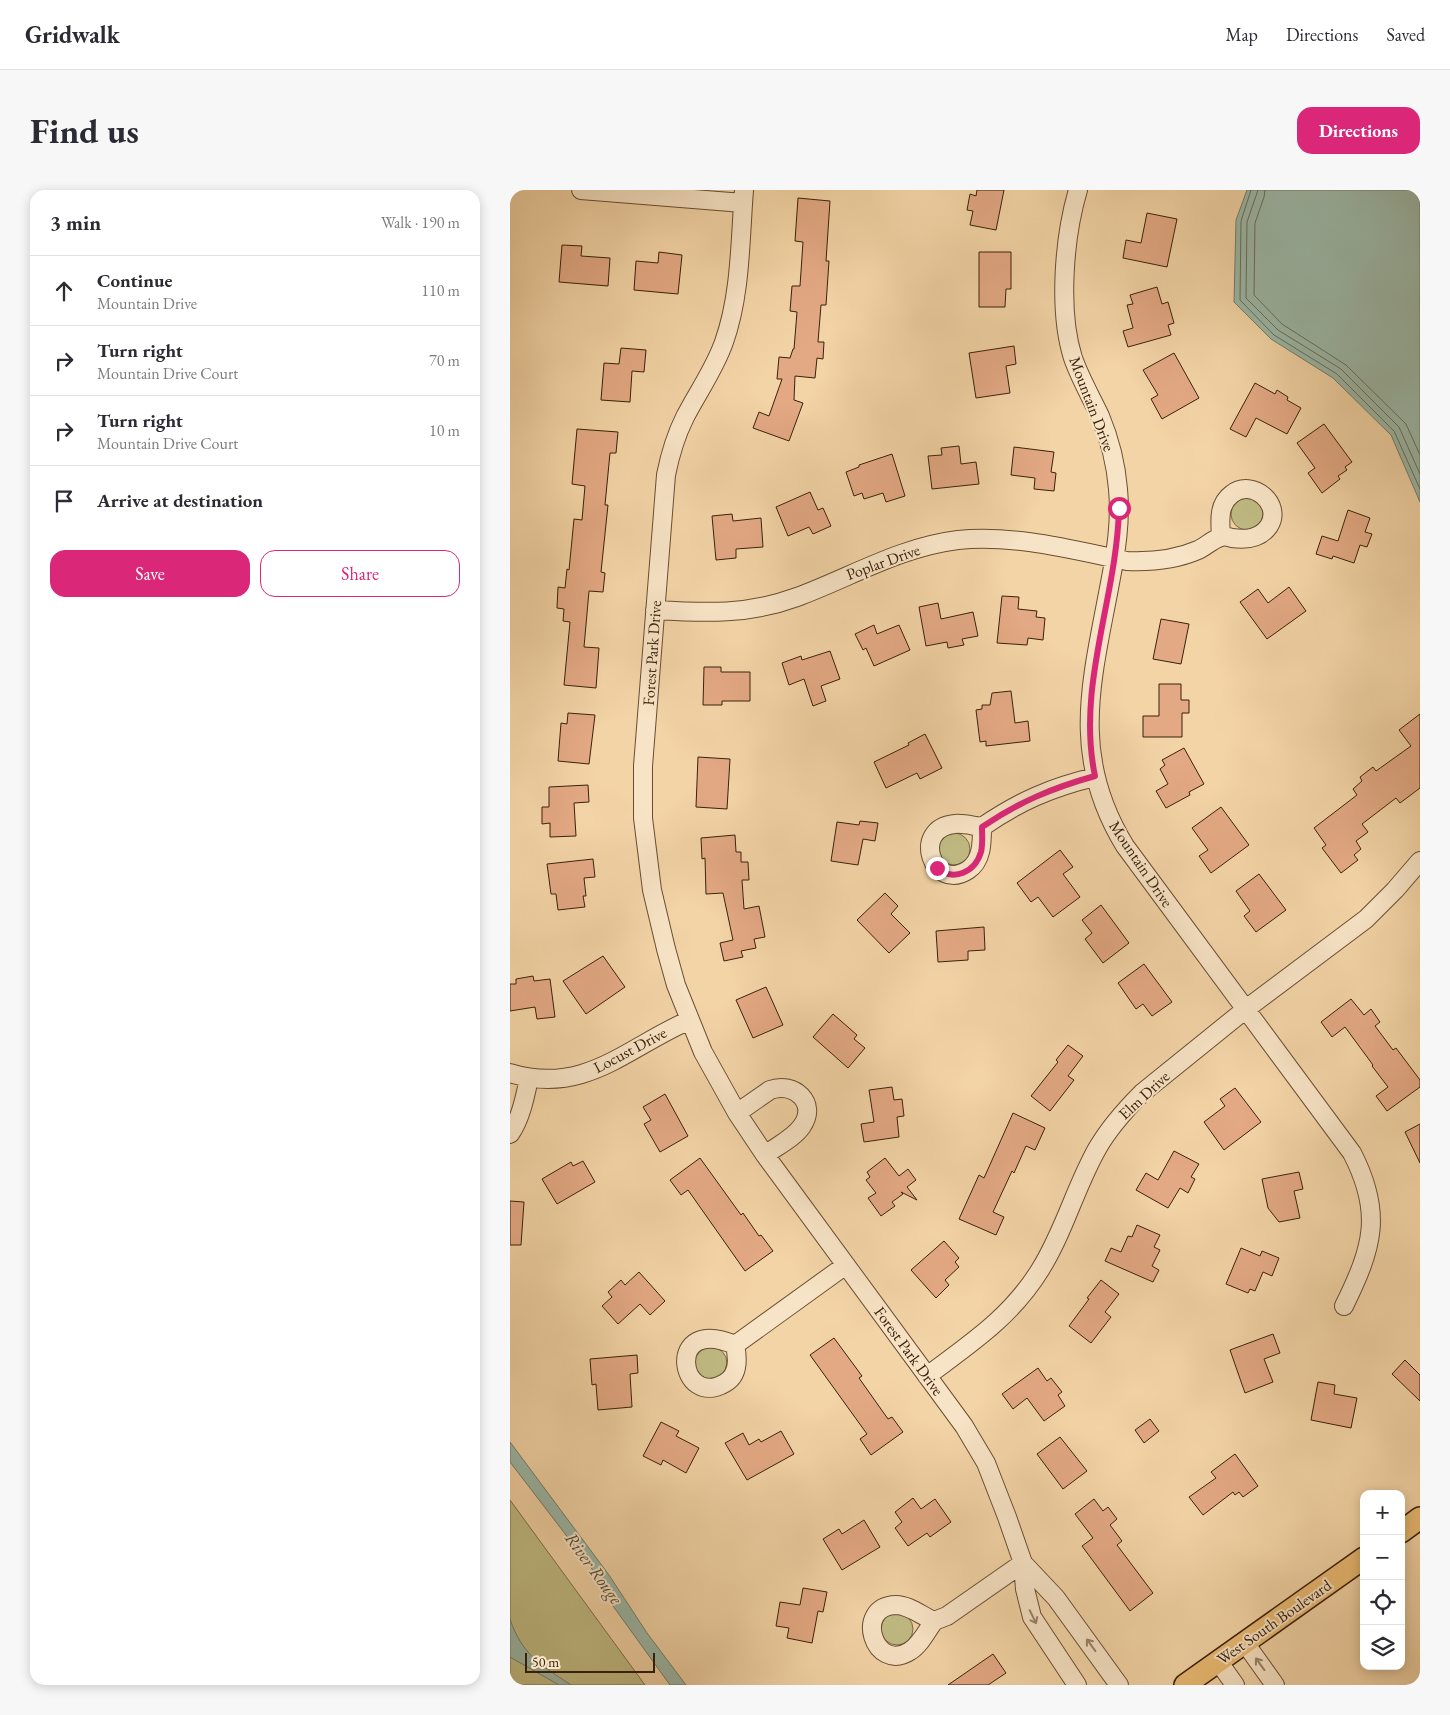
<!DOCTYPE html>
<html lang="en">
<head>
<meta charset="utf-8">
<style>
  :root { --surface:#fff; --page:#f7f7f7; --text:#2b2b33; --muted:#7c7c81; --line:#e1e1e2; --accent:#db2777 }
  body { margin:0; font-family:"EB Garamond",serif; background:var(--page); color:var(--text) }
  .controls { position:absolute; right:15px; bottom:15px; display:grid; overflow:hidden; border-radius:10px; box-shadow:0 2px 12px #0003 }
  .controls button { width:45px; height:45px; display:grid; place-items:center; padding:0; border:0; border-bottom:1px solid var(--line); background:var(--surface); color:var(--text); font:25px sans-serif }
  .scale { position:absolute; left:15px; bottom:12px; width:130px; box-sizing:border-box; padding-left:5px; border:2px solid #3a210b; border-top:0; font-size:14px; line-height:18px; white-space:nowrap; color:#3a210b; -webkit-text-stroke:4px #f7e3c5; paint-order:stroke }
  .stop { position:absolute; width:15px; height:15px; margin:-11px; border:4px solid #db2777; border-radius:50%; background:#fff }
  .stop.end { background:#db2777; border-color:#fff; box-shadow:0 1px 5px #0008 }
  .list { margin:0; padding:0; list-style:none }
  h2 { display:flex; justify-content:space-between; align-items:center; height:65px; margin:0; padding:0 20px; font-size:21px }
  h2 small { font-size:16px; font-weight:400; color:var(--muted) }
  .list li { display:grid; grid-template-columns:32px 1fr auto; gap:15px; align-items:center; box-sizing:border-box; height:70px; padding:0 20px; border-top:1px solid var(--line) }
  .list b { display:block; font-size:19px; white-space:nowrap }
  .list p { margin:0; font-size:16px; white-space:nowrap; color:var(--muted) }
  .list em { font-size:16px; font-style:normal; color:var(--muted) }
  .actions { display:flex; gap:10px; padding:15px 20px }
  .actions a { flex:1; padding:11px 0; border:1px solid var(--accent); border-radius:15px; text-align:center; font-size:18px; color:var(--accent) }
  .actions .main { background:var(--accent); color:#fff }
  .icon { flex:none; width:28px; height:28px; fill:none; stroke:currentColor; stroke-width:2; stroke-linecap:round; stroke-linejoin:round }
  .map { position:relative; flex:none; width:910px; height:1495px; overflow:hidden; border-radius:15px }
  header { display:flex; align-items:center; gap:30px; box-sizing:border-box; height:70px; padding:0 25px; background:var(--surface); border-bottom:1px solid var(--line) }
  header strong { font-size:24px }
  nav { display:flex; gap:28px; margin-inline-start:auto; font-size:18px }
  .intro { display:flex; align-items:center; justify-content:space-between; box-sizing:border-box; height:120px; padding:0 30px }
  h1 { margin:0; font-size:35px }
  .button { padding:12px 22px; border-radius:15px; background:var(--accent); color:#fff; font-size:18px; font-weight:700 }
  main { display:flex; gap:30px; padding:0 30px }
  aside { flex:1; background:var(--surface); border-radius:15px; box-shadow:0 2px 12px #0003 }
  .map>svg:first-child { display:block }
</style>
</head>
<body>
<header>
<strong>Gridwalk</strong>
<nav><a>Map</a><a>Directions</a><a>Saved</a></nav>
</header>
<div class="intro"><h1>Find us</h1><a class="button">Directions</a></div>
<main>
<aside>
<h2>3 min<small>Walk · 190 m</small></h2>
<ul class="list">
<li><svg class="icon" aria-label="ahead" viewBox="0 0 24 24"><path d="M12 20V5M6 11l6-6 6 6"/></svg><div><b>Continue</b><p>Mountain Drive</p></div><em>110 m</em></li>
<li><svg class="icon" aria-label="right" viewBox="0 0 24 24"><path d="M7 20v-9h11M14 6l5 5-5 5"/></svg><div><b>Turn right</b><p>Mountain Drive Court</p></div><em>70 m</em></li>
<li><svg class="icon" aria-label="right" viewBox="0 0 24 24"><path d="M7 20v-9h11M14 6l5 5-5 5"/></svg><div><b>Turn right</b><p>Mountain Drive Court</p></div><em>10 m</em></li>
<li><svg class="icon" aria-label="arrive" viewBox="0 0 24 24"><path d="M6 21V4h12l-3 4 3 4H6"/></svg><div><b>Arrive at destination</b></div></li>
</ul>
<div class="actions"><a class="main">Save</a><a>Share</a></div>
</aside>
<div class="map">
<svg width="910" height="1495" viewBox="0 0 910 1495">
  <rect width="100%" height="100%" fill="#f3d4a6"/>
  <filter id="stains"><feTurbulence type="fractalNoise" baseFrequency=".004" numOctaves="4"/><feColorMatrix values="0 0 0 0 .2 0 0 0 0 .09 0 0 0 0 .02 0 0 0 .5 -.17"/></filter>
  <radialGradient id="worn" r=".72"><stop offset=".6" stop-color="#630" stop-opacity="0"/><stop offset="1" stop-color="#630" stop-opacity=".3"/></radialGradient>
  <!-- green -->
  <path fill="#c0bb83" stroke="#7d6e47" d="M721 324a16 16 0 1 1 32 0a16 16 0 1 1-32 0Z
    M428 659a16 16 0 1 1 32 0a16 16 0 1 1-32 0Z
    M185 1173a16 16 0 1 1 32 0a16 16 0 1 1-32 0Z
    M 0,1310 L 135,1495 L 0,1495 Z
    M371 1439a16 16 0 1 1 32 0a16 16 0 1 1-32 0Z"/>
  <!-- water -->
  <path fill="#9bb8a8" stroke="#747c69" d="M 737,0 L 910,0 L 910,312 L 881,245 L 823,188 L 761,149 L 724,112 L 726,30 Z
    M 0,1252 L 99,1385 L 137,1443 L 176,1495 L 160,1495 L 103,1416 L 82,1379 L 0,1272 Z
    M 0,1429 C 12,1465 31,1475 61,1495 L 49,1495 L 0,1467 Z"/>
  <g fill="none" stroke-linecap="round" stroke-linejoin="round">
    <!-- shore -->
    <path stroke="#6a6c5a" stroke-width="1" d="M 741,0 L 731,31 L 730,110 L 764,145 L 827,184 L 884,241 L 910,299
      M 748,0 L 737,32 L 736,108 L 768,140 L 831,179 L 889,237 L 910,284
      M 755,0 L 754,7 L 745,33 L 744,105 L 772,134 L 836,175 L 896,234 L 910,265"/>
  </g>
  <!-- building -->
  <path fill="#e3a984" stroke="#3a210b" d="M 467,0 L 494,0 L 486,40 L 460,35 L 463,21 L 457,20 L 460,4 L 466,6 Z
    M 288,8 L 320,11 L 316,71 L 319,71 L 316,115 L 311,115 L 308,152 L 314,152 L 313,169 L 307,168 L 305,188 L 285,186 L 284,210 L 293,213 L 279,251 L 243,238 L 249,222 L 259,226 L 272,189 L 267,189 L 269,167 L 280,168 L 283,159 L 284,159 L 287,122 L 280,121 L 282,96 L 290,96 L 293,52 L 285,51 Z
    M 637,23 L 667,29 L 657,77 L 613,68 L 616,50 L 631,53 Z
    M 52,55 L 72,56 L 71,66 L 100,68 L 98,96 L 49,92 Z
    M 149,62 L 172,65 L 168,104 L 124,100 L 126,71 L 148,73 Z
    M 469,62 L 501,62 L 501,99 L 496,99 L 495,117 L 469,117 Z
    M 647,97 L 652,114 L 658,112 L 664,133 L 658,135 L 661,145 L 618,157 L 613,141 L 623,138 L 617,115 L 623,114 L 620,105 Z
    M 504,156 L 506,174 L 496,176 L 500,203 L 466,208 L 459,163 Z
    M 111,158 L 136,160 L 134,182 L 122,181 L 120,212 L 91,210 L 94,173 L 109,174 Z
    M 664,163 L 689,208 L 652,229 L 641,209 L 648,205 L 633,180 Z
    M 745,193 L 765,204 L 767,200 L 778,207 L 777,210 L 791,218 L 777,244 L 746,228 L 736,247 L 720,239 Z
    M 814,234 L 842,272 L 835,277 L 837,280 L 828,286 L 830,289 L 812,303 L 798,283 L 805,278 L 787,253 Z
    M 67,239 L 108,242 L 106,263 L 100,263 L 95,315 L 98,315 L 91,382 L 95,383 L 93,402 L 79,401 L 74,457 L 89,458 L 86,498 L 54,495 L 60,432 L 53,431 L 54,419 L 47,418 L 48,397 L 55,398 L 57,379 L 59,380 L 64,329 L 72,330 L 75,296 L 62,294 Z
    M 449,256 L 451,274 L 466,272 L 469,294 L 422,299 L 418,266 L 432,265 L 431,258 Z
    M 504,257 L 544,262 L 541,282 L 546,283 L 544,301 L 524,299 L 525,288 L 501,285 Z
    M 382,264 L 395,306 L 376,312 L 373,303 L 354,309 L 352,303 L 344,306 L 336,282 L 349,277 L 349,275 Z
    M 300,302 L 308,320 L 313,318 L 321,336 L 303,344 L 299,337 L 278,346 L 266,317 Z
    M 838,320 L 860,328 L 855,342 L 862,344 L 857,357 L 850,355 L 844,373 L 823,366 L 822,369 L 806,364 L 812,346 L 828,351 Z
    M 222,324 L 223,331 L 251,328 L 253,357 L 226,359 L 226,368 L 206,370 L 202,326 Z
    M 779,397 L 796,421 L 757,449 L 730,412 L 748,399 L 758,413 Z
    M 492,406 L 509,407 L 508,419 L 527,421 L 526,427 L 535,428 L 533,450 L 518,448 L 517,455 L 487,453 Z
    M 428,413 L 431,429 L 463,422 L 468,446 L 452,449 L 454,455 L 438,458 L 437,452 L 416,456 L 409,417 Z
    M 651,429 L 679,434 L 671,474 L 643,469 Z
    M 364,435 L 367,444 L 389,435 L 400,460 L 364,476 L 356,458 L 353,460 L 345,444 Z
    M 320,461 L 330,489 L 311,496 L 316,511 L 303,516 L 294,489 L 279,495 L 272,473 L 291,466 L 292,470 Z
    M 194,477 L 211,477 L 211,482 L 240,482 L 240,511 L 212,511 L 212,515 L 193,515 Z
    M 649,494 L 671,494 L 671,510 L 679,510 L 679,523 L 672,523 L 672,547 L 633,547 L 633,526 L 649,526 Z
    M 501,501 L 505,533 L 518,531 L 520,551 L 476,556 L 476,551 L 470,552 L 466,520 L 472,519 L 472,515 L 480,515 L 482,503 Z
    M 58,523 L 85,525 L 79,574 L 48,571 L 51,533 L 57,534 Z
    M 910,524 L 910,598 L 890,613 L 886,608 L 852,634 L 858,642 L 846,651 L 851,659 L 844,665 L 848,670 L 831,683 L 812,658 L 816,655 L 804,638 L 847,605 L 843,599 L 852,591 L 850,587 L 863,577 L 866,581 L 901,556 L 889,540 Z
    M 415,544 L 432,578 L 410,589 L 407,583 L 376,598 L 364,572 L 399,555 L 398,553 Z
    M 674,558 L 694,594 L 679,602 L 680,605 L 656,618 L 646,601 L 658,594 L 650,579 L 655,575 L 652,570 Z
    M 188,567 L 220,569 L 217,619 L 186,617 Z
    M 78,595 L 79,612 L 64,613 L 66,646 L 40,647 L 40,633 L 32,634 L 32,617 L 39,617 L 39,597 Z
    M 711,617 L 739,655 L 701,683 L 689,666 L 698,660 L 682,638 Z
    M 350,631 L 368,633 L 365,651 L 353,649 L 348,675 L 321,671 L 327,632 L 349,635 Z
    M 225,645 L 226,662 L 231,662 L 231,672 L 238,672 L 239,690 L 232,690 L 234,719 L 249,716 L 255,747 L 244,749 L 246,758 L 231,761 L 233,767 L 214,771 L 210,753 L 223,750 L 213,703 L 196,704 L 195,668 L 192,669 L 191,648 Z
    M 550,660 L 563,677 L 553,684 L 570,707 L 543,727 L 528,707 L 521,712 L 507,693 Z
    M 83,669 L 85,687 L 74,688 L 76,706 L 73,706 L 75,717 L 48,720 L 46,704 L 41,704 L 37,674 Z
    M 749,684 L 776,720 L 746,742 L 734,726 L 740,721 L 726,701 Z
    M 375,703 L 388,716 L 381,724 L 400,743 L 379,763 L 347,730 Z
    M 591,715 L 619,753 L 593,773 L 575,749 L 582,743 L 572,730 Z
    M 474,737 L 475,760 L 458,761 L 458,770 L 428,772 L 426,741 Z
    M 93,766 L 115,797 L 76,824 L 53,791 Z
    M 634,774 L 662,812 L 642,826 L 633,814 L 626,819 L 608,793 Z
    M 23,786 L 24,791 L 40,789 L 45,827 L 27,829 L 25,817 L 0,821 L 0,794 L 6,794 L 6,789 Z
    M 256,797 L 273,835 L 243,848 L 226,810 Z
    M 841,809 L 854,825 L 861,819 L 870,832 L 865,836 L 883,860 L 886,858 L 910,890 L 910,897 L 877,921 L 866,906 L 878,897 L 862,876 L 863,875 L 835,837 L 822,847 L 811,832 Z
    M 323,824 L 347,845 L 344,849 L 355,858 L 338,878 L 303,847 Z
    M 558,855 L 573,866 L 558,886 L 564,890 L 540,921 L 521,906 L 548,872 L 546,870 Z
    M 382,897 L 384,910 L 392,909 L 394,926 L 387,927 L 389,947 L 354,952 L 351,934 L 364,932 L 359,900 Z
    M 725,898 L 751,932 L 714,960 L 694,932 L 715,916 L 710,909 Z
    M 155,904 L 178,946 L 150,962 L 134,934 L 141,930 L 133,917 Z
    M 503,923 L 535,938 L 525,960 L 516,956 L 504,983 L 502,981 L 483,1022 L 494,1027 L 486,1045 L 449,1029 L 469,985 L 474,988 Z
    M 910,934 L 910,973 L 895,942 Z
    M 664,961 L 689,974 L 681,987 L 685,989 L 678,1003 L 670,998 L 658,1018 L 626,1000 L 636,983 L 648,990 Z
    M 190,968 L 231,1025 L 233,1023 L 249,1046 L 251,1045 L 263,1061 L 235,1081 L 178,1000 L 171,1005 L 160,990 Z
    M 375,968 L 389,986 L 398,979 L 406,990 L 397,997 L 407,1010 L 391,1002 L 393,1004 L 382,1012 L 385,1016 L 371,1026 L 358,1008 L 366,1003 L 356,990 L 360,987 L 357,982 Z
    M 73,971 L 85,992 L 47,1014 L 32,989 L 61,972 L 63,976 Z
    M 789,982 L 793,999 L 784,1001 L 790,1028 L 769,1032 L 758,1018 L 752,989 Z
    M 0,1011 L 14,1012 L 11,1055 L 0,1055 Z
    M 627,1035 L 650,1045 L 644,1057 L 650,1060 L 642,1076 L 649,1080 L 643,1092 L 595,1071 L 601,1058 L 611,1062 L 618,1046 L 622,1047 Z
    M 434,1051 L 449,1068 L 445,1072 L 449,1077 L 435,1090 L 439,1095 L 426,1108 L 401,1080 Z
    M 731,1058 L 750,1066 L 752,1061 L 769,1068 L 762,1086 L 753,1082 L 745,1101 L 740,1099 L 738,1103 L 716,1094 Z
    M 129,1082 L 155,1111 L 140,1125 L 130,1114 L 108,1134 L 92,1116 L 102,1107 L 98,1102 L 111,1090 L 115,1095 Z
    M 591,1090 L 609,1104 L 595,1122 L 601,1127 L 581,1153 L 559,1136 L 579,1109 L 577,1108 Z
    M 763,1144 L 770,1163 L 754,1169 L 763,1192 L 735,1203 L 720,1160 Z
    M 324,1148 L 352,1186 L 349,1188 L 378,1229 L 382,1227 L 393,1242 L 361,1265 L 350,1249 L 357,1244 L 300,1165 Z
    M 127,1165 L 128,1183 L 120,1184 L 122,1217 L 88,1220 L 86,1194 L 82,1195 L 80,1169 Z
    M 895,1170 L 910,1185 L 910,1211 L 882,1184 Z
    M 528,1178 L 537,1191 L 541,1188 L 552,1202 L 548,1205 L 555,1216 L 534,1231 L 517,1208 L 503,1219 L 492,1204 Z
    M 808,1192 L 825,1195 L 824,1204 L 847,1208 L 841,1238 L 801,1230 Z
    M 640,1229 L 649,1241 L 634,1253 L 625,1240 Z
    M 151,1232 L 169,1241 L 166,1246 L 189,1258 L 176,1283 L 153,1270 L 151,1275 L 133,1266 Z
    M 271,1241 L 284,1264 L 237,1290 L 215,1253 L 233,1243 L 239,1255 L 249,1249 L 251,1252 Z
    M 550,1247 L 577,1281 L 553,1299 L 527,1264 Z
    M 725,1264 L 748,1296 L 733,1307 L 729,1302 L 725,1305 L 723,1302 L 693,1325 L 679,1307 L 706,1288 L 701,1282 Z
    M 403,1308 L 411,1319 L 425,1309 L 441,1332 L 420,1347 L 417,1343 L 398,1356 L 385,1338 L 392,1332 L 385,1322 Z
    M 584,1309 L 593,1321 L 598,1317 L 607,1329 L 600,1335 L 612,1351 L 607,1355 L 643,1403 L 620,1421 L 572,1356 L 583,1348 L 565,1324 Z
    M 354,1330 L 370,1357 L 332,1380 L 313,1349 L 329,1339 L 332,1344 Z
    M 293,1398 L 317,1402 L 313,1422 L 308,1421 L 302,1453 L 277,1448 L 279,1438 L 266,1436 L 270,1412 L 290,1415 Z
    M 483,1464 L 496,1483 L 478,1495 L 438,1495 Z"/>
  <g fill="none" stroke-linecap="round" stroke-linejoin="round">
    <defs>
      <path id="minor" d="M 71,0 L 233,13
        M 234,0 C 230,50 231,104 214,152 C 205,178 188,202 175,227 C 166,245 160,265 156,285 L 133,576 L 133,628 L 142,700 L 156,759 L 166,795 L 193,862 L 227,923 L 255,965 L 454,1236 L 476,1273 L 497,1327 L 513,1373 L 437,1426 L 424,1431 C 412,1426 399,1415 386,1415 C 343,1416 364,1484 400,1461 C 410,1455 417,1441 424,1431
        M 568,0 C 554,47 548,121 563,168 C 570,188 581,207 590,226 C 600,250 606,274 608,299 C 611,331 606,362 600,393 C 582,490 559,565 615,656 L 842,963 C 873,1023 863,1057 834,1116
        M 145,420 C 196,423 238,425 287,407 C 341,387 390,357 448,350 C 503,344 563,360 617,371 C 641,372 665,370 688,360 C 695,357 703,349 711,347 C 714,346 719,347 722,348 C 736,350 750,349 759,336 C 773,314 742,288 722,304 C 708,314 710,331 711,346
        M 472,637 C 472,653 472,671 458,680 C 423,703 400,638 445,634 C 454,633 463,636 472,637 C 508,612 542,597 585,587
        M 0,883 C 75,906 117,857 180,830
        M 227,923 L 260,900 C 284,891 308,913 292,936 C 284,948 267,956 255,965
        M 0,944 C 11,928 15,907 19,888
        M 225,1155 C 228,1169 229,1185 215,1193 C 169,1220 154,1124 225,1155 L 336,1075
        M 417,1186 C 461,1153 501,1127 530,1080 C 554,1042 565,998 587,959 C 599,938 615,920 632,903 L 736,819 L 856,729 L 885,700 L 910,671
        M 735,1453 L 765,1495
        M 708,1471 L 725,1495
        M 567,1495 L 522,1427 L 515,1399 L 513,1373 L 546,1408 L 609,1495"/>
      <path id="major" d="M 891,1342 L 910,1328
        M 675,1495 L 854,1368"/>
    </defs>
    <!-- minor casing -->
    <use href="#minor" stroke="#684e32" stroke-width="20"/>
    <!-- major casing -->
    <use href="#major" stroke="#3a210b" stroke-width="24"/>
    <!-- minor -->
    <use href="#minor" stroke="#f7e3c5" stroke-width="18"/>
    <!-- major -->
    <use href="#major" stroke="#eaba73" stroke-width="21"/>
  </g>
  <!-- one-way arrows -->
  <defs><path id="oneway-shaft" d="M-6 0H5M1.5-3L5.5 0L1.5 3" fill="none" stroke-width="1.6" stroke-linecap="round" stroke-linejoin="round" transform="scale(1.25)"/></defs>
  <g stroke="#988268">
    <use href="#oneway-shaft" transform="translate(523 1427) rotate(64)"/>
    <use href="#oneway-shaft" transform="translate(581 1455) rotate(-126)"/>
    <use href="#oneway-shaft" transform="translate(750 1474) rotate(-126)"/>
  </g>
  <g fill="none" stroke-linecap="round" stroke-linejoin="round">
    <!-- route -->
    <path stroke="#db2777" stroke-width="6" d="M 427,678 C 444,692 465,682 471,662 C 473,653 472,646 472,637 C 509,612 542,598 585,586 C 566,496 607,408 609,318"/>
  </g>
  <g text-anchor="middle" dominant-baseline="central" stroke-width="4" stroke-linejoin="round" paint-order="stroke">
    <!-- street labels -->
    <g font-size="16" fill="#3a210b" stroke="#f7e3c5">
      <text transform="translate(582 214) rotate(69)">Mountain Drive</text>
      <text transform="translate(373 372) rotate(-20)">Poplar Drive</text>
      <text transform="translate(142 463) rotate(-86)">Forest Park Drive</text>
      <text transform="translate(631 674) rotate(56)">Mountain Drive</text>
      <text transform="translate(120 860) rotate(-28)">Locust Drive</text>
      <text transform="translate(634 905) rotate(-43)">Elm Drive</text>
      <text transform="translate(399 1161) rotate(54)">Forest Park Drive</text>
      <text transform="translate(764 1432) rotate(-35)">West South Boulevard</text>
    </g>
    <!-- water labels -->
    <g font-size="18" font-style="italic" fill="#574e3a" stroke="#f7e3c5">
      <text transform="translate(84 1378) rotate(54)">River Rouge</text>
    </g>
  </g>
  <rect width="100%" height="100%" filter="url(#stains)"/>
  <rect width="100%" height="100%" fill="url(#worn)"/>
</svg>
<div class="controls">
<button>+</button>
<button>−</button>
<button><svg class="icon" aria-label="locate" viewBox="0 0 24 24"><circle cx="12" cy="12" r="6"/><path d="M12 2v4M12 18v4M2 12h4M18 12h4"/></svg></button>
<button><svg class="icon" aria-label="layers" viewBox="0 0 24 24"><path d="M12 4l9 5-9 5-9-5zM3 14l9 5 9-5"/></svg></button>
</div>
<div class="scale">50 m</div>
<div class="stop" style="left:609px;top:318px"></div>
<div class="stop end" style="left:427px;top:678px"></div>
</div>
</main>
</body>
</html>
